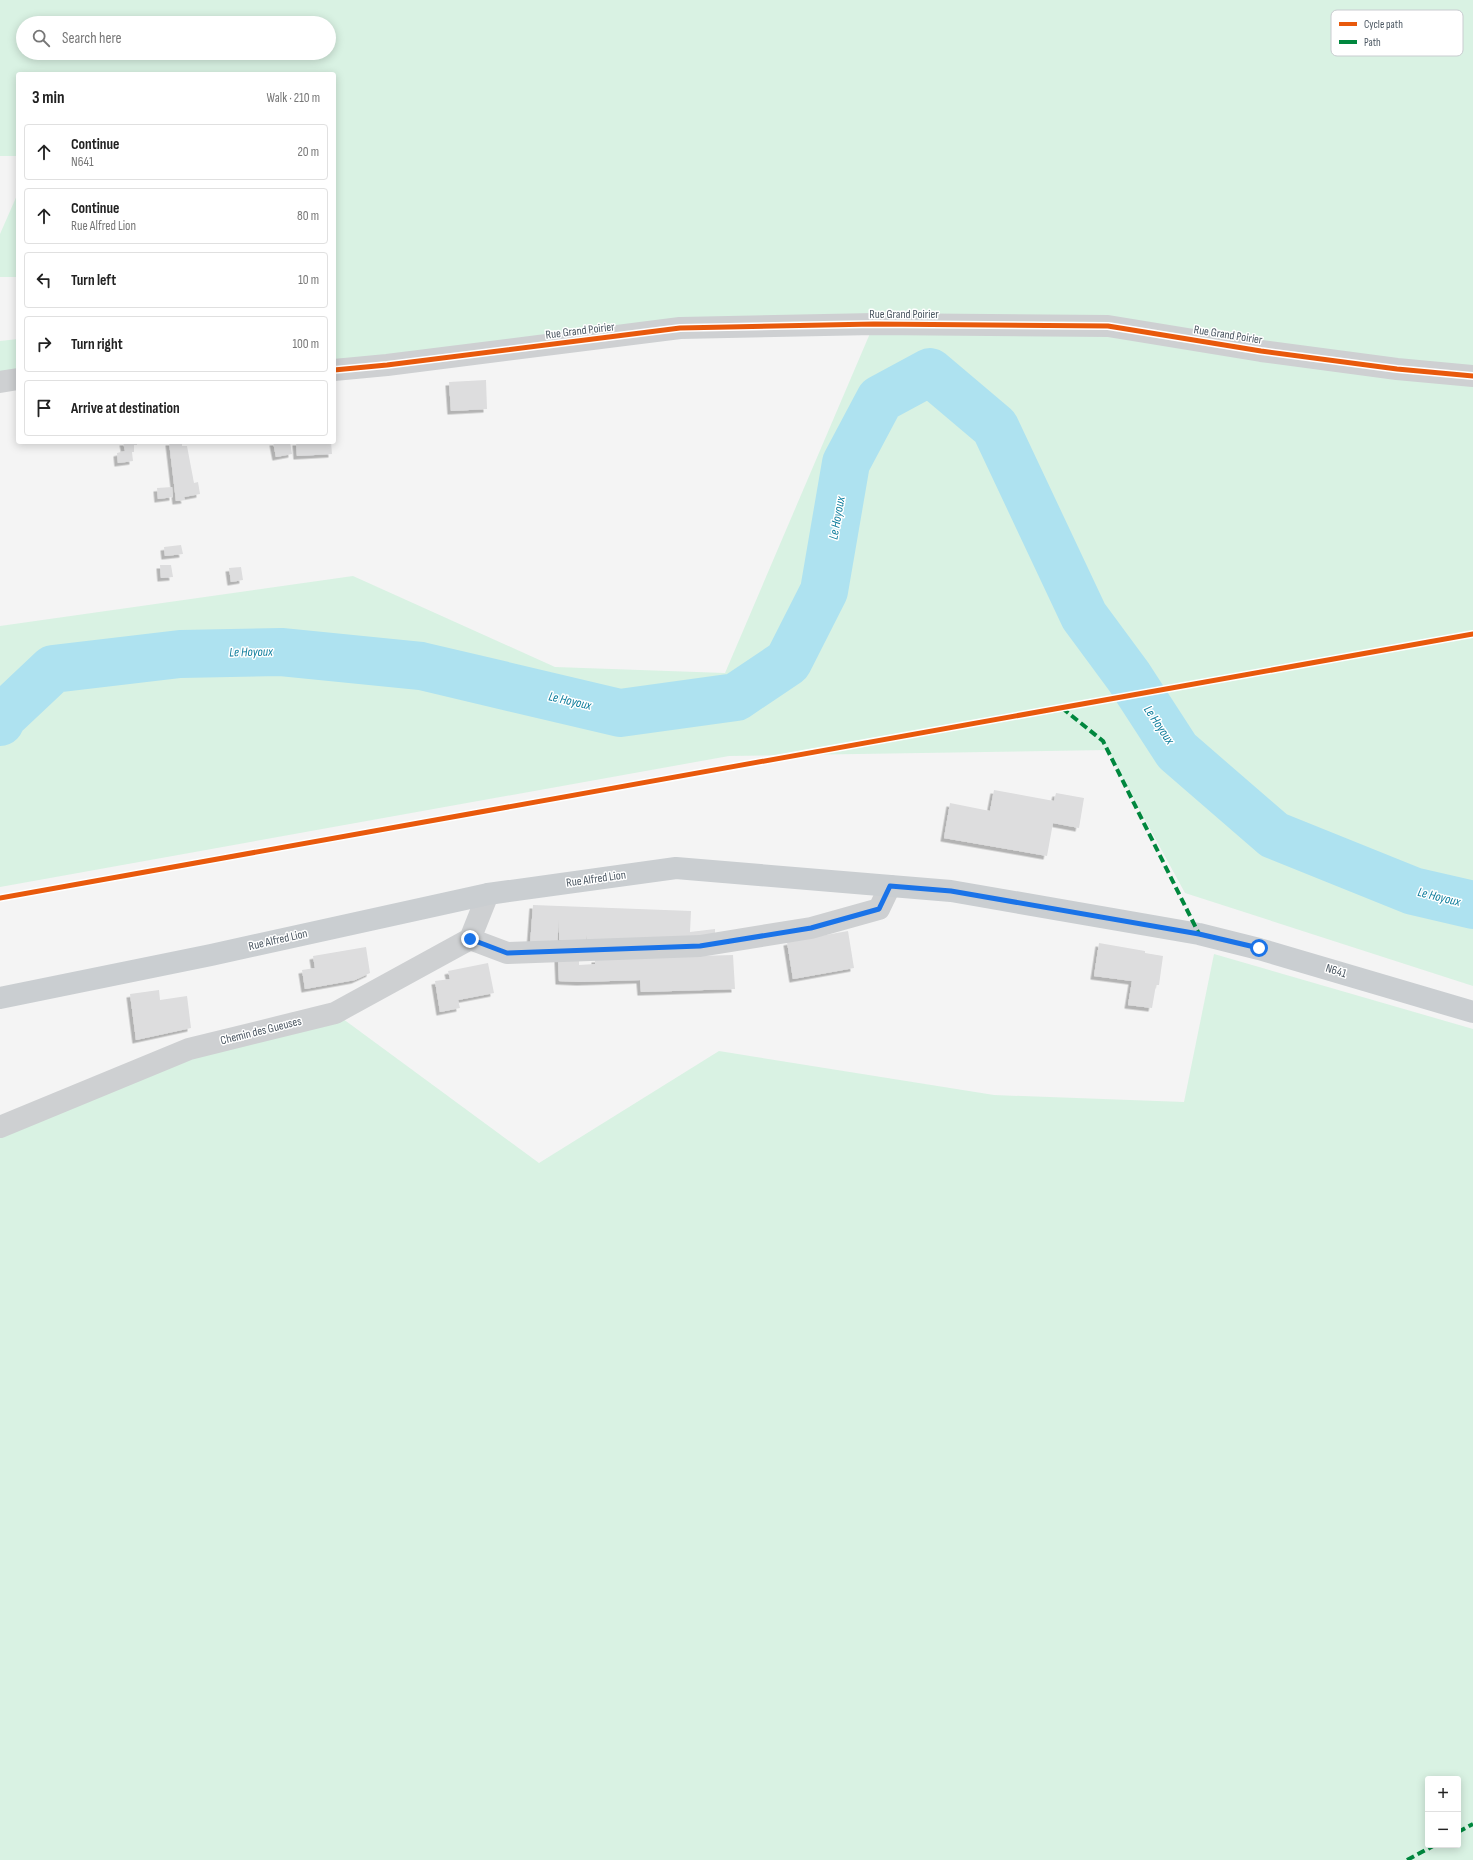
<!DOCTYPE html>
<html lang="en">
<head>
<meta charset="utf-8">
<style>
  :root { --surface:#fff; --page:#f6f6f6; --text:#222; --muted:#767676; --line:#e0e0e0 }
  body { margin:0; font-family:"Sofia Sans Condensed",sans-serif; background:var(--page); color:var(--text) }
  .controls { position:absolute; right:12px; bottom:12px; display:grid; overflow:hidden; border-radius:4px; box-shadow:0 2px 10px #0003 }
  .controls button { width:36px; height:36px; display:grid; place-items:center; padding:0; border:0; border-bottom:1px solid var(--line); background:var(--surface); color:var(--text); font:20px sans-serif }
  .stop { position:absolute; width:12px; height:12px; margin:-9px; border:3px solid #1a73e8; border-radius:50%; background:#fff }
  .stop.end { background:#1a73e8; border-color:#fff; box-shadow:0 1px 4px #0008 }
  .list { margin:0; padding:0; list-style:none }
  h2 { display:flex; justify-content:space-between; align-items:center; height:52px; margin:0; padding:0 16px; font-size:17px }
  h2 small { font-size:13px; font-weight:400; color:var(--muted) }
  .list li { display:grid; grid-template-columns:26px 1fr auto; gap:12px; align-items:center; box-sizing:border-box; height:56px; margin:0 8px 8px; padding:0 8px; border:1px solid var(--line); border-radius:4px }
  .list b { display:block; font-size:15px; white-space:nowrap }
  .list p { margin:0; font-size:13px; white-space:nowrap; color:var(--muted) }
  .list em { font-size:13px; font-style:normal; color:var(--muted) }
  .icon { flex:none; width:22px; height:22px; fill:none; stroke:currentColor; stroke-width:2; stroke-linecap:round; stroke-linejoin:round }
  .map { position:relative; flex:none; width:1473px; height:1860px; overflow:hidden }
  .search { position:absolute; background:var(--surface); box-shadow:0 2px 10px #0003; left:16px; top:16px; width:320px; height:44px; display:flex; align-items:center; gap:10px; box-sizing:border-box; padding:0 14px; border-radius:22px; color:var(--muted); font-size:15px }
  .panel { position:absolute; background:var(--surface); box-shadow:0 2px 10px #0003; left:16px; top:72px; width:320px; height:372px; border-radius:4px }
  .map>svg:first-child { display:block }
</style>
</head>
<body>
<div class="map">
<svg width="1473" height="1860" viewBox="0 0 1473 1860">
  <defs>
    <filter id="shadow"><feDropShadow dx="-3.5" dy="3.5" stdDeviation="0" flood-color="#0004"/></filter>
  </defs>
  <rect width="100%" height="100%" fill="#f4f4f4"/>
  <!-- green -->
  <path fill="#d9f2e3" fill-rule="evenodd" d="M 0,0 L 1473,0 L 1473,986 L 1185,893 L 1107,750 L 729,756 L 0,887 L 0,626 L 353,576 L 555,667 L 725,673 L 874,324 L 680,328 L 334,370 L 334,74 L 18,74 L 18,156 L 0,156 ZM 23,23 L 329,23 L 329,53 L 23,53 Z
    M 18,193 L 18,277 L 0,277 L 0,234 Z
    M 18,339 L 18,379 L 0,382 L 0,341 Z
    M 1214,954 L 1473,1029 L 1473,1860 L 0,1860 L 0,1127 L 189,1049 L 335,1013 L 539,1163 L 719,1051 L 994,1095 L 1184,1102 ZM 1428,1779 L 1458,1779 L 1458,1845 L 1428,1845 Z"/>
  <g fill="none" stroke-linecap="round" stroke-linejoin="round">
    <!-- river -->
    <path stroke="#aee2f0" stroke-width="48" d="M 0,722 L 2,717 L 53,669 L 180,654 L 281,652 L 421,666 L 620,713 L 736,697 L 788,662 L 824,591 L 846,463 L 880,399 L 930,372 L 995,427 L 1084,616 L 1129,677 L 1177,751 L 1274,835 L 1413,891 L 1473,905"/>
  </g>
  <!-- building -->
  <path fill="#ddddde" filter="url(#shadow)" d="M 486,380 L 487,409 L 451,411 L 449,382 Z
    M 123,442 L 137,442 L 137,445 L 134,445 L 134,452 L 132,452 L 133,461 L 118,463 L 117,453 L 125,451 Z
    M 169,442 L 182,442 L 182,446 L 187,446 L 194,483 L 198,482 L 200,494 L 184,497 L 185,500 L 176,501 Z
    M 273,442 L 290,442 L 292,454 L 276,457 Z
    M 296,442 L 331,442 L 332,454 L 297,456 Z
    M 172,487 L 173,497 L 158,499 L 157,488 Z
    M 181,545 L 183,554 L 165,556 L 164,547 Z
    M 160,565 L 171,565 L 173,577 L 161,578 Z
    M 241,567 L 243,580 L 231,582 L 229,568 Z
    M 994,790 L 1054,801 L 1056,793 L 1084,798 L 1079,828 L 1053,823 L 1047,856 L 944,838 L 950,803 L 990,811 Z
    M 533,905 L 691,911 L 690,932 L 715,929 L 715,939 L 587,940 L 586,935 L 586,941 L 559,940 L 559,920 L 557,946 L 530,945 Z
    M 848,931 L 854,968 L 793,979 L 787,942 Z
    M 1099,943 L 1145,951 L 1145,953 L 1163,956 L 1159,985 L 1156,985 L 1152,1008 L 1128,1005 L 1132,981 L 1094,976 Z
    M 366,947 L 370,973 L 355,980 L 305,989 L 302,970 L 315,968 L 313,956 Z
    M 733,955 L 735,989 L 641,992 L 640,980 L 580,982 L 559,981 L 558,958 L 579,958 L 579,965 L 595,964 L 595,959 Z
    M 488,963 L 494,993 L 458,1000 L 460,1008 L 440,1012 L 435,981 L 450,979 L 448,971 Z
    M 159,990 L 160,1000 L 187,996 L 191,1028 L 136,1040 L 130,994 Z"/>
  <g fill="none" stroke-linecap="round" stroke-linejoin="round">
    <!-- minor -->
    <path stroke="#ced0d2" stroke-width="22" d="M 334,370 L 387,365 L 680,328 L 874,324 L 1108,326 L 1261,351 L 1397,369 L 1473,376
      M 0,382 L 18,379
      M 470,939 L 507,953 L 700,946 L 811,928 L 879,909 L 890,886
      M 0,1127 L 189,1049 L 335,1013 L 470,939 L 488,894"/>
    <!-- major -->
    <path stroke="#caced1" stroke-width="22" d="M 0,998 L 211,955 L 488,894 L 676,868 L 951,891 L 1199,934 L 1259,949 L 1473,1012"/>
    <!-- quiet -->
    <path stroke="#00873e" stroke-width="4" stroke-dasharray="8 4" stroke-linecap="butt" d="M 1062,708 L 1103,741 L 1199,934
      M 1458,1832 L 1473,1824
      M 1407,1860 L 1435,1845"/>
    <defs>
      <path id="cycleway" d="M 334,370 L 387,365 L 680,328 L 874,324 L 1108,326 L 1261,351 L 1397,369 L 1473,376
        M 0,898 L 1473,634"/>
    </defs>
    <!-- cycleway casing -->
    <use href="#cycleway" stroke="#fff" stroke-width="8"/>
    <!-- cycleway -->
    <use href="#cycleway" stroke="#e8590c" stroke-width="5"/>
  </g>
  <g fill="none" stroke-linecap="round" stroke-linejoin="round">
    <!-- route -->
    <path stroke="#1a73e8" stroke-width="5" d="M 470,939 L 507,953 L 700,946 L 811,928 L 879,909 L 890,886 L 951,891 L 1199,934 L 1259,948"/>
  </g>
  <g text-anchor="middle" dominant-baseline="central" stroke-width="3" stroke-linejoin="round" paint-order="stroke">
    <!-- street labels -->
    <g font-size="12" fill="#4a5661" stroke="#fff">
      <text x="904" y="314">Rue Grand Poirier</text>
      <text transform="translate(580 331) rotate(-7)">Rue Grand Poirier</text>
      <text transform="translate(1228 335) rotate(9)">Rue Grand Poirier</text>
      <text transform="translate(596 879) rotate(-8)">Rue Alfred Lion</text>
      <text transform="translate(278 940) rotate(-13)">Rue Alfred Lion</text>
      <text transform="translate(1336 971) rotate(17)">N641</text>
      <text transform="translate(261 1031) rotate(-14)">Chemin des Gueuses</text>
    </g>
    <!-- water labels -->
    <g font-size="13" font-style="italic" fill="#0c7c9b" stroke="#fff">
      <text transform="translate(837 518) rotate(-80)">Le Hoyoux</text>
      <text transform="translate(251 652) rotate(-1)">Le Hoyoux</text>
      <text transform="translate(570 701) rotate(13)">Le Hoyoux</text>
      <text transform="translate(1159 725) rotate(56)">Le Hoyoux</text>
      <text transform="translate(1439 897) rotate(14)">Le Hoyoux</text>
    </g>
  </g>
  <!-- legend -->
  <rect x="1331" y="10" width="132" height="46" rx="6" fill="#fff" stroke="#c9ccd0" stroke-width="1"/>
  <rect x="1339" y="22" width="18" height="4" fill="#e8590c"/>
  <rect x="1339" y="40" width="18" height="4" fill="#00873e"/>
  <g font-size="11" fill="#4a5661">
    <text x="1364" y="28">Cycle path</text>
    <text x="1364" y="46">Path</text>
  </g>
</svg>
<div class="controls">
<button>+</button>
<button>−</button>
</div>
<div class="stop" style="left:1259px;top:948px"></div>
<div class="stop end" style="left:470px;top:939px"></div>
<div class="search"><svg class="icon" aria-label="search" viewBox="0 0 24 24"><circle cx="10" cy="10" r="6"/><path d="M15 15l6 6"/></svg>Search here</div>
<section class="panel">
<h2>3 min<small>Walk · 210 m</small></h2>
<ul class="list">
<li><svg class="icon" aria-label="ahead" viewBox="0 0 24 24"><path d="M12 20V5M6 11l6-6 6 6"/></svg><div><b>Continue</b><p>N641</p></div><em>20 m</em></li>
<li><svg class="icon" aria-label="ahead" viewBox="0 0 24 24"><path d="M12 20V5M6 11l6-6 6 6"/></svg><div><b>Continue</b><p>Rue Alfred Lion</p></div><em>80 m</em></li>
<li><svg class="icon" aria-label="left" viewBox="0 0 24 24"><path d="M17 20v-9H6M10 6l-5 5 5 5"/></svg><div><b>Turn left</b></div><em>10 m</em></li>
<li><svg class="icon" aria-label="right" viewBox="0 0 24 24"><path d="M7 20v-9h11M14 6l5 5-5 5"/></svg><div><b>Turn right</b></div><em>100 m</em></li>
<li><svg class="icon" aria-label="arrive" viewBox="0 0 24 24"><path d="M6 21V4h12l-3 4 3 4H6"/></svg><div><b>Arrive at destination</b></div></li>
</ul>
</section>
</div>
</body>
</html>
